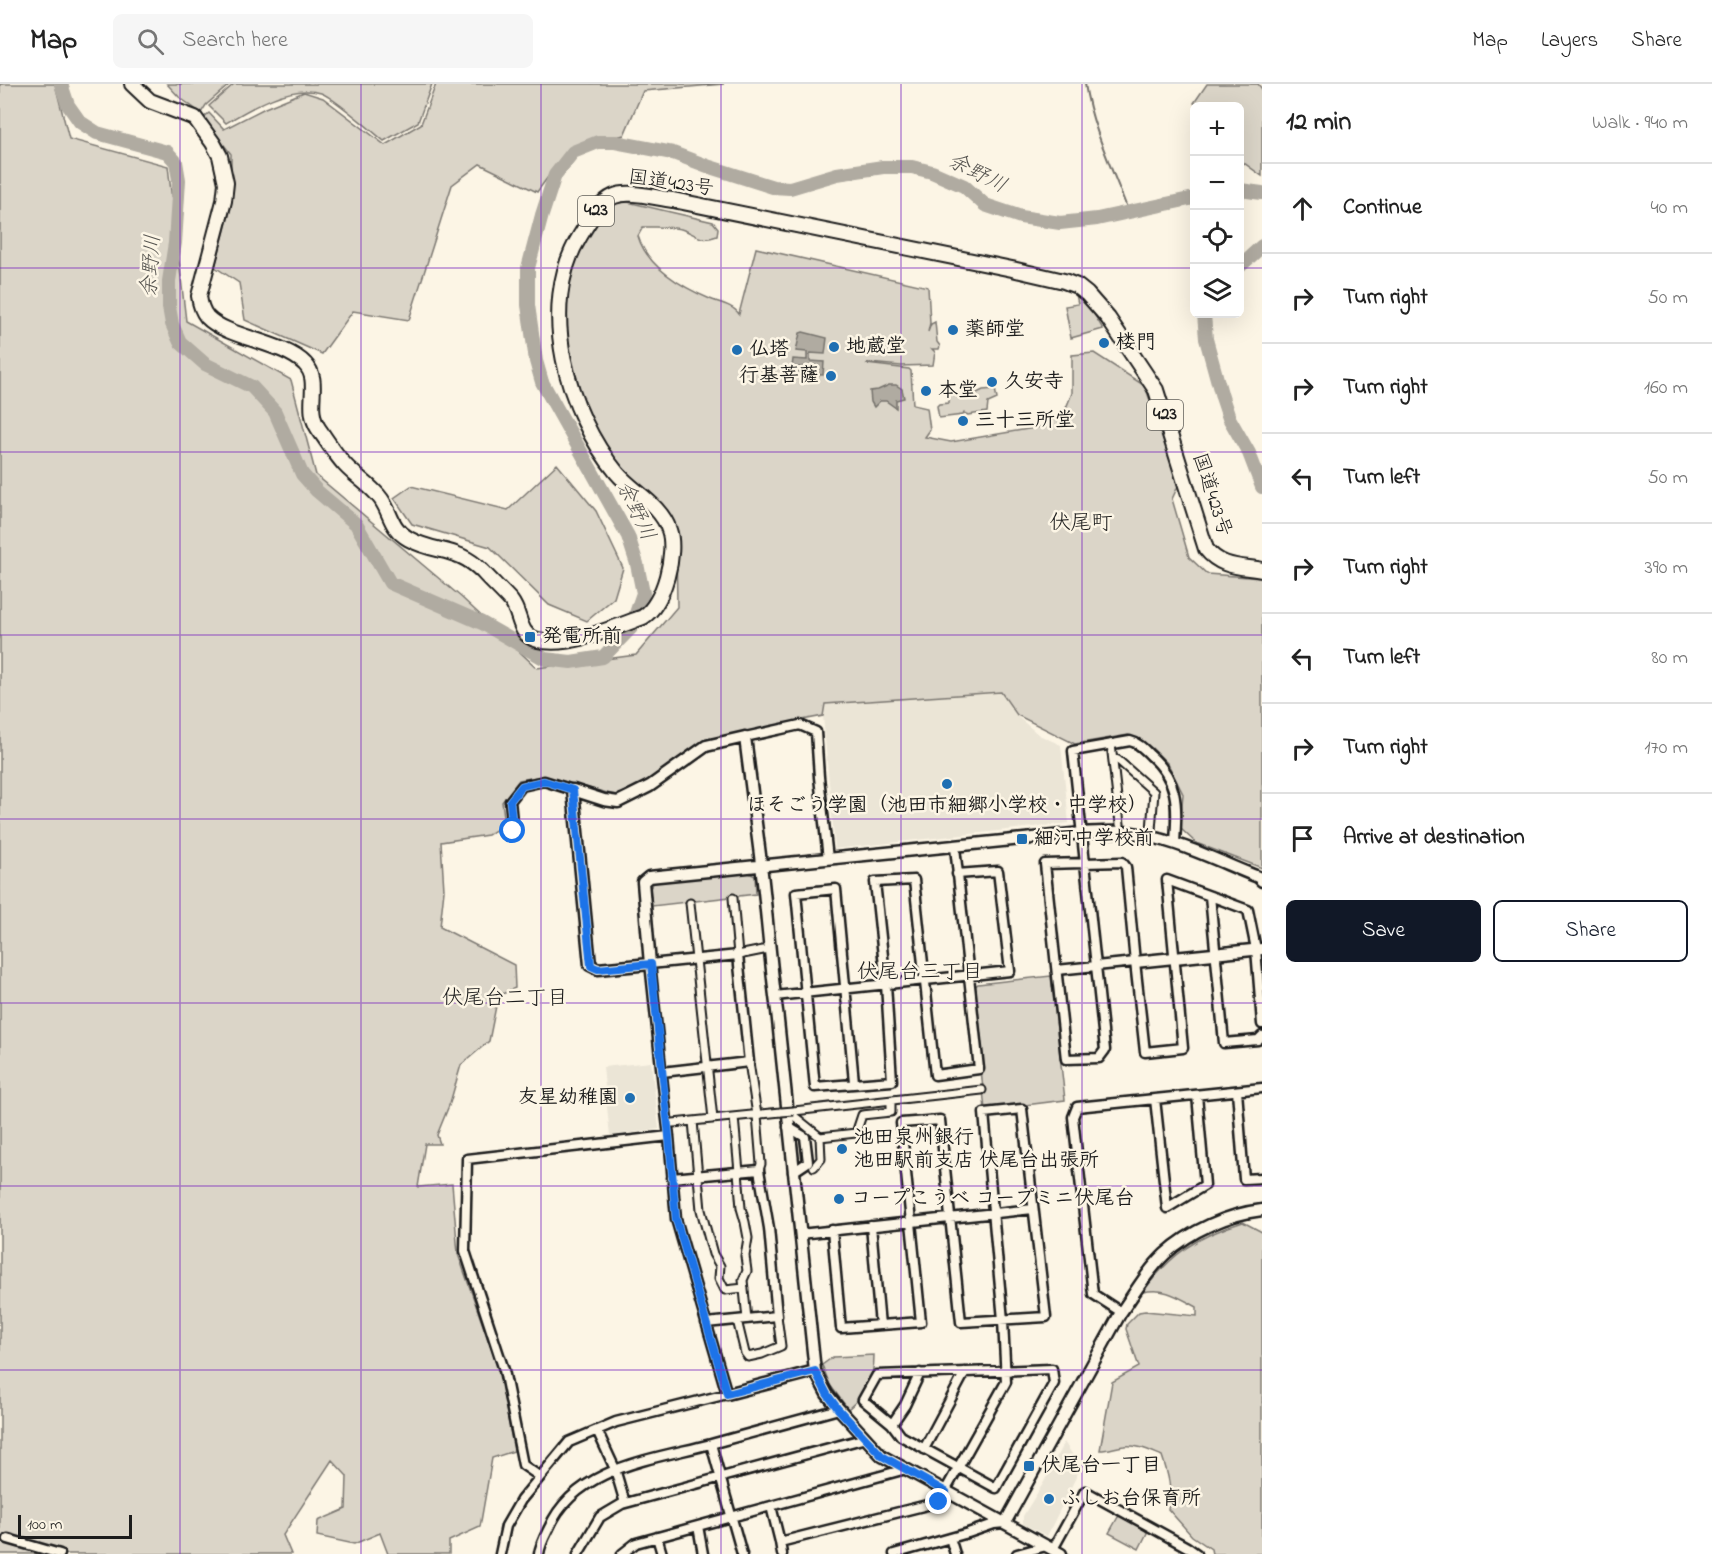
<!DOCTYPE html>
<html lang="en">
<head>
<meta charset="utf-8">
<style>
  :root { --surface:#fff; --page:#f6f6f6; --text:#222; --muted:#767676; --line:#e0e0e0; --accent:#111827 }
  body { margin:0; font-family:"Indie Flower","Klee One",sans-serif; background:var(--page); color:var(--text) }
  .controls { position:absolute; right:18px; top:18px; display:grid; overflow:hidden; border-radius:9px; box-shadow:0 6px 24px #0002 }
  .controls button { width:54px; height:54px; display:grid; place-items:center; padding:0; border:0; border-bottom:2px solid var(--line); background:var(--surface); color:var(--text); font:30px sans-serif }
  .scale { position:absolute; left:18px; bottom:15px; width:114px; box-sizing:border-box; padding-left:6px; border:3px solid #1c1c1c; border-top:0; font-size:16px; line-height:21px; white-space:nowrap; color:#1c1c1c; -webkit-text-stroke:4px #fcf5e5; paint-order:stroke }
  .stop { position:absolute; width:18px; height:18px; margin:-14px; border:4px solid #1a73e8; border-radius:50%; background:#fff }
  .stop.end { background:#1a73e8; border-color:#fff; box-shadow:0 2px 6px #0008 }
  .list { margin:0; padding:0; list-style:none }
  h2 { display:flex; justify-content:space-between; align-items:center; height:78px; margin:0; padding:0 24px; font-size:26px }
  h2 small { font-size:20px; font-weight:400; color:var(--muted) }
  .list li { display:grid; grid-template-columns:39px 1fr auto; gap:18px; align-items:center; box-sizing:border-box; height:90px; padding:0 24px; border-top:2px solid var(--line) }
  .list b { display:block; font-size:22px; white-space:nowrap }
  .list em { font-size:20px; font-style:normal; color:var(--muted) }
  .actions { display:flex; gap:12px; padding:18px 24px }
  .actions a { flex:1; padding:14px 0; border:2px solid var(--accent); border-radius:9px; text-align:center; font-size:21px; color:var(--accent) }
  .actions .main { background:var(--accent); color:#fff }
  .icon { flex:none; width:33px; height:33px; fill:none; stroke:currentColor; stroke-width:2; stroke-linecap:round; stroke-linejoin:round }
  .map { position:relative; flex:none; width:1262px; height:1470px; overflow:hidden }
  header { display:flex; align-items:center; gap:36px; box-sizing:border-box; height:84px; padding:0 30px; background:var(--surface); border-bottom:2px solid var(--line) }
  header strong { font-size:28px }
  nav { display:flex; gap:33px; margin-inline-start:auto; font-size:21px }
  .search { width:420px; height:54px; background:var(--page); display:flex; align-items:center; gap:15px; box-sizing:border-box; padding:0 21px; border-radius:9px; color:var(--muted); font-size:22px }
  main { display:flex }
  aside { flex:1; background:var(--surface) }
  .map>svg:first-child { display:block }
</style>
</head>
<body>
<header>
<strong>Map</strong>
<div class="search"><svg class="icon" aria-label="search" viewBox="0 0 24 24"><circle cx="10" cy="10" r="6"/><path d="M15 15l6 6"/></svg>Search here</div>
<nav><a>Map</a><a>Layers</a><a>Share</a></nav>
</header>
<main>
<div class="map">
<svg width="1262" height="1470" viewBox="0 0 1262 1470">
  <rect width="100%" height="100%" fill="#fcf5e5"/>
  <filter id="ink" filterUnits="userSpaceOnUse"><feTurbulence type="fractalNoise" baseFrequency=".0167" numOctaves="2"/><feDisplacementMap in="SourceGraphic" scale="12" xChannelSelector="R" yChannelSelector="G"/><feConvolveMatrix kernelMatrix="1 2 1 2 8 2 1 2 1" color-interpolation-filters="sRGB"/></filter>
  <g filter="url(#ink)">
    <!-- built -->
    <path fill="#ebe5d6" d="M 1001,608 L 1018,633 L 1039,651 L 1061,661 L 1069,739 L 835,765 L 823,632 L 824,620 Z
      M 651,978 L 659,1045 L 610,1052 L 603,983 Z
      M 1064,1358 L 1081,1383 L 1047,1452 L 1023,1440 L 1023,1432 L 1044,1398 Z"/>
    <!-- green -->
    <path fill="#dbd5c8" stroke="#7c7872" stroke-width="1.5" d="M 0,0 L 55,0 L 69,55 L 168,82 L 186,237 L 291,296 L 316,391 L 461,513 L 537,584 L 636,571 L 677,523 L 676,452 L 617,379 L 591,340 L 574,293 L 567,259 L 565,217 L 569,189 L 588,148 L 608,121 L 619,116 L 713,138 L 718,144 L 717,152 C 699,159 696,149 681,145 C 669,142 655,143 643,143 L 638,152 C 647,183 682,203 710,215 C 720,219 733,221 739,230 L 756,164 L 928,203 L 930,239 L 928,248 L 931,240 L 935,238 L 937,258 L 940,262 L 939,265 L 932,265 L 935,268 L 933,281 L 901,282 L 869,279 L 866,280 L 909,285 L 911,287 L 913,321 L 927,324 L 930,346 L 925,353 L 951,358 L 1046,342 L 1066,324 L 1072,309 L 1072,271 L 1094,269 L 1145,302 L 1179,400 L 1172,415 L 1189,473 L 1207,490 L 1262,494 L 1262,784 L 1196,759 L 1180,744 L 1183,710 L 1168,680 L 1152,664 L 1128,651 L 1075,660 L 1017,631 L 1001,608 L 825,620 L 823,632 L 761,644 L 701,659 L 645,700 L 615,711 L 543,692 L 519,696 L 502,718 L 505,740 L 488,751 L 441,758 L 444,806 L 440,843 L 514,881 L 515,904 L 498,912 L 489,957 L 461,981 L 450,1019 L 437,1051 L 440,1060 L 425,1060 L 418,1103 L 452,1100 L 458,1170 L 499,1287 L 514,1367 L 492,1374 L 480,1443 L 449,1457 L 449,1470 L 388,1470 L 380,1449 L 354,1460 L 317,1452 L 318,1437 L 346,1425 L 347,1392 L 332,1376 L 283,1451 L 291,1470 L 0,1470 Z
      M 167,0 L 230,0 L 206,21 L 201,29 L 179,13 Z
      M 234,0 L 432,0 L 418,38 L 384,57 C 371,46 333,13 321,9 C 290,0 251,24 226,39 L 209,22 Z
      M 436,0 L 724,0 L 643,7 L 624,51 L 569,64 L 537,108 L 480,80 L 452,101 L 409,236 L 353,227 L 322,270 L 245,236 L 239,199 L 215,183 L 231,124 L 231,70 L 203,34 L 209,29 L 224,45 L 265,24 L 304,8 L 323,14 L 385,61 L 421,40 Z
      M 1207,0 L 1258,0 L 1262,5 L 1262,92 L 1240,76 L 1240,22 L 1200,22 L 1194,19 Z
      M 1076,210 L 1090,223 L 1103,245 L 1071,254 L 1065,222 L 1078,220 Z
      M 995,305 L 997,315 L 988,319 L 987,328 L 968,331 L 964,329 L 963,331 L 939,334 L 937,322 L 939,320 L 949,319 L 949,310 L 971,312 L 983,306 Z
      M 557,380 L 596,427 L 623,484 L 614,514 L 587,537 L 549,521 L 490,463 L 412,440 L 394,414 L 411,402 L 508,426 Z
      M 749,789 L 755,792 L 756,810 L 652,822 L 650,804 L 654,798 Z
      M 1051,892 L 1065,1016 L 985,1026 L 973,904 L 978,900 Z
      M 1243,1138 L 1262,1148 L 1262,1470 L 1212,1470 L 1211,1465 L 1192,1452 L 1168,1425 C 1173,1406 1168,1390 1162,1372 C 1150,1367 1137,1360 1124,1362 C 1115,1363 1109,1366 1100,1366 L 1112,1298 L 1139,1283 L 1126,1245 L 1127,1240 L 1139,1228 L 1145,1227 L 1197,1232 L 1197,1223 C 1178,1213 1165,1203 1143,1208 C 1171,1169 1198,1152 1243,1138 Z
      M 874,1271 C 874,1296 867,1309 848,1325 L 830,1301 L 822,1281 L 833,1273 Z
      M 1122,1431 L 1146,1447 L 1147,1449 L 1139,1465 L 1109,1449 L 1118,1433 Z"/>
    <!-- water -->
    <path fill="#b0aba1" stroke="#75726c" stroke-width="1.5" d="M 803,248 L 827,254 L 825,270 L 810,269 L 810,277 L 824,278 L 823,291 L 801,290 L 799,287 L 802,283 L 792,284 L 793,275 L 807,276 L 807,268 L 796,267 L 800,249 Z
      M 889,301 L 896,301 L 902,305 L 904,314 L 896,316 L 896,324 L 886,317 L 880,317 L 874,323 L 871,318 L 870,307 L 878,306 Z"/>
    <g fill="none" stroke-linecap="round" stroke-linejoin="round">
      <!-- stream -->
      <path stroke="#75726c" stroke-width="2" d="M 1085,0 C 1092,45 1113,86 1129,129"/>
      <!-- river -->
      <path stroke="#b0aba1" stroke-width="14" d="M 61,0 L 68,21 L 80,38 L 97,49 L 167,68 L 176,78 L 179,96 L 175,159 L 169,197 L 169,223 L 172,240 L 180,258 L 205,280 L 252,303 L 275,328 L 302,390 L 317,407 L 356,440 L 390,499 L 482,539 L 545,575 L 571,578 L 603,573 L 631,544 L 643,509 L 637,480 L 628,452 L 542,298 L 536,277 L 528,221 L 528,184 L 542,131 L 555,91 L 573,68 L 598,58 L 615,58 L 673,69 L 710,83 L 773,103 L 790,104 L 837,90 L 883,83 L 912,83 L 932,88 L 964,102 L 985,121 L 1021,133 L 1060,139 L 1097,135 L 1194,114
        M 1240,106 L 1262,109
        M 1240,182 L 1262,162
        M 1204,230 L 1206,255 L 1222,313 L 1229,334 L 1249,369 L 1262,403"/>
      <defs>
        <path id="pedestrian" d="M 1111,660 L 1120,740
          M 1113,674 L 1118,676 L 1154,708 L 1151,746
          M 733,814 L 738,871 L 763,866
          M 690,819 L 713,1035
          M 749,978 L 757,1031 L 761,1080 L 759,1086
          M 794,1027 L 982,1006
          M 794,1032 L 820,1053 L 856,1049 L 862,1031 L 891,1028 L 891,1017
          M 734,1033 L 739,1088
          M 693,1037 L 701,1126 L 713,1170 L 720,1182 L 719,1194 L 725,1206 L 744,1204
          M 673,1039 L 781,1028
          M 814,1083 L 821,1075 L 820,1053
          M 738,1088 L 741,1124 L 745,1138 L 748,1154 L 745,1172 L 747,1187 L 743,1196 L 747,1235
          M 737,1236 L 745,1269 L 748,1273 L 762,1270 L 781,1262 L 777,1232"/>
        <path id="minor" d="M 745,653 L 800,641 L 816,648 L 819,693 L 828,775
          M 513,747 L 510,717 L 522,702 L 544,697 L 573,706
          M 1210,812 L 1224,959 L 1258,956 L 1262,952
          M 1135,878 L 1145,968 L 1183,964 L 1167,796 L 1248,826 L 1256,865 L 1262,940
          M 1057,886 L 1135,878 L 1126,783 L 1122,778 L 1045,780 L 1066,975 L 1099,974 L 1105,966 C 1094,866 1084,766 1073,667 L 1130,657 C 1139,659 1144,665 1150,671 C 1180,697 1177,723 1175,759
          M 775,912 L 1010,887 L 998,787 L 957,790
          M 854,998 L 836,805 L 796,809 L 815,1003 L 892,997 L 886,900 L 875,798 L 914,796 L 935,991 L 979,985 L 955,763
          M 1237,1007 L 1244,1095 L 1262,1094
          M 1155,1015 L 1167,1124 L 1205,1101 L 1197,1011
          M 788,1043 L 805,1053 L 808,1078 L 793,1088
          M 672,1094 L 759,1086 L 769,1144 L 777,1232 L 706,1239
          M 871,1142 L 880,1241
          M 800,1150 L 1033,1125
          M 1121,1228 L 1093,1210 L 1073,1033 L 1077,1023 L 1262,1004
          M 1052,1285 L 1054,1299 L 996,1404 L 901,1352 L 892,1340 L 863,1316 L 877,1291 Z
          M 892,1340 L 905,1321 L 920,1289
          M 597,1346 L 615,1385 L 625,1419
          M 924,1365 L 965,1288
          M 539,1392 L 523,1381 L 504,1286 L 465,1167 L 467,1075 L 669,1052
          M 771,1422 L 780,1458
          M 698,1442 L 703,1470
          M 657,1453 L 662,1470
          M 950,1454 L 955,1470
          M 8,1455 L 60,1470
          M 1053,1465 L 1085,1407 L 1187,1463 L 1197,1470
          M 500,1470 L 506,1442 L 521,1416 L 569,1358 L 616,1338 L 727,1310 L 676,1135 L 669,1052 C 662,998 657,943 651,888 L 650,880 L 738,871 L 749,978 L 662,988
          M 539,1470 C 540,1461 545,1452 549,1444 C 575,1383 654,1375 711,1360
          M 578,1470 L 600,1433 L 622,1420 L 866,1354
          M 622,1470 L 636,1459 L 906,1385
          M 742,1470 L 711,1360 L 839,1325
          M 782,1470 L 780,1458 L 939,1418 L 1006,1298 L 1003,1236 L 984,1029 L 1022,1025 L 1046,1233 L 961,1238 L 940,1036 L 901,1039 L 921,1238 L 841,1244 L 832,1146
          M 894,1470 L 968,1449 L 994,1440 L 1005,1439
          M 1017,1470 L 1046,1462"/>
        <path id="tertiary" d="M 1135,878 L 1262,865
          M 727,1310 L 815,1287
          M 1005,1439 L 1120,1230 C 1134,1210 1147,1187 1165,1170 C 1190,1147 1228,1130 1262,1126
          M 1061,1470 L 882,1372 L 839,1325 L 827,1310 L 815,1287 L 777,927 C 770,878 767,829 761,781 L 760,771 L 745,653 L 706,662 L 650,702 L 618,718 L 604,716 L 573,706 L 590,881 L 598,885 L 650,880 L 643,798 L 649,793 L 1082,749 C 1102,748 1123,746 1143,751 C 1183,759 1220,778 1258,793 L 1262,797"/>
        <path id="trunk" d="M 132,0 L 150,17 L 195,34 L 213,59 L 220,72 L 226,99 L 224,117 L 199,212 C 200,220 202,227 207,233 C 227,254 284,258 305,280 C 322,297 304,323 318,344 C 327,357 335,370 345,381 C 356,393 372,402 381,415 C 392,431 390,444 409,455 C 436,470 458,462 483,488 C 492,498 502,507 511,517 C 522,531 517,551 538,556 C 567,564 616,543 643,533 C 664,520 677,468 669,446 C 661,421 633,408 617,389 C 568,330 536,223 580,152 C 611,100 617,107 673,116 L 1012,185 L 1064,197 L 1077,202 L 1087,210 L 1108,234 L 1156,306 L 1206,465 C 1221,484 1240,482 1262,486"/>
      </defs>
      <!-- pedestrian casing -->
      <use href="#pedestrian" stroke="#1c1c1c" stroke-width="11"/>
      <!-- minor casing -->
      <use href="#minor" stroke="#1c1c1c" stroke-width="13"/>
      <!-- tertiary casing -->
      <use href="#tertiary" stroke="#1c1c1c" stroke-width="15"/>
      <!-- trunk casing -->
      <use href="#trunk" stroke="#1c1c1c" stroke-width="18"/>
      <!-- pedestrian -->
      <use href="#pedestrian" stroke="#fcf5e5" stroke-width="7"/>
      <!-- minor -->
      <use href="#minor" stroke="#fcf5e5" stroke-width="8"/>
      <!-- tertiary -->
      <use href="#tertiary" stroke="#fcf5e5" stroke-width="10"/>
      <!-- trunk -->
      <use href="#trunk" stroke="#fcf5e5" stroke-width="14"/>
      <defs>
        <path id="pedestrian-bridge" d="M 781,1028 L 794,1027"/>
      </defs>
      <!-- pedestrian-bridge casing -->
      <use href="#pedestrian-bridge" stroke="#1c1c1c" stroke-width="11" stroke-linecap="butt"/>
      <!-- pedestrian-bridge -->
      <use href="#pedestrian-bridge" stroke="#fcf5e5" stroke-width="7"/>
    </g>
  </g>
  <g fill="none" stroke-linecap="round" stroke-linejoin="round" filter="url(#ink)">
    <!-- route -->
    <path stroke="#1a73e8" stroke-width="8" d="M 513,747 L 510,717 L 522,702 L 544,697 L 573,706 L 591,882 L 598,885 L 651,880 L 669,1052 L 676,1135 L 727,1310 L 815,1287 L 827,1310 L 838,1325 L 882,1372 L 946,1408 L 939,1418"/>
  </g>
  <!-- grid -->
  <path fill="none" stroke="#7b2cbf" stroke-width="1.5" stroke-opacity="0.55" d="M 180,0 L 180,1470M 361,0 L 361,1470M 541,0 L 541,1470M 721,0 L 721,1470M 901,0 L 901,1470M 1082,0 L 1082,1470M 0,184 L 1194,184M 1240,184 L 1262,184M 0,368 L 1262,368M 0,551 L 1262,551M 0,735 L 1262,735M 0,919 L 1262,919M 0,1102 L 1262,1102M 0,1286 L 1262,1286"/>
  <!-- markers -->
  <g fill="#1f6fb2" stroke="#fcf5e5" stroke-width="2">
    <circle cx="953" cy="246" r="6"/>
    <circle cx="1104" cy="259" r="6"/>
    <circle cx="834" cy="263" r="6"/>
    <circle cx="737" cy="266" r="6"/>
    <circle cx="831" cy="292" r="6"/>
    <circle cx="992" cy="298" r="6"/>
    <circle cx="926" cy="307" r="6"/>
    <circle cx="963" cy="337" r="6"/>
    <rect x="524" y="547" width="12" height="12" rx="3"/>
    <circle cx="947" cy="700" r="6"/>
    <rect x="1016" y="749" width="12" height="12" rx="3"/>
    <circle cx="630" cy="1014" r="6"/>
    <circle cx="842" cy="1065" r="6"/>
    <circle cx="839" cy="1115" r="6"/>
    <rect x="1023" y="1376" width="12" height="12" rx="3"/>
    <circle cx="1049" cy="1415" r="6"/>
  </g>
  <g text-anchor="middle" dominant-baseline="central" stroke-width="5" stroke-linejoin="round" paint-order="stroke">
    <!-- shield labels -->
    <g fill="#fcf5e5" stroke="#5f5d58" stroke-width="1.5">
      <rect x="578" y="112" width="36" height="30" rx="4.5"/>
      <rect x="1147" y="316" width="36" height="30" rx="4.5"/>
    </g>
    <g font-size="18" font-weight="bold" fill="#1c1c1c">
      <text x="596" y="127">423</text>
      <text x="1165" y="331">423</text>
    </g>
    <!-- street labels -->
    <g font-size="20" fill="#1c1c1c" stroke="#fcf5e5">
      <text transform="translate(671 100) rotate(8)">国道423号</text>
      <text transform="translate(1211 411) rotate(72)">国道423号</text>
    </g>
    <!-- poi labels -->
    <g font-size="20" font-weight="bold" fill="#1c1c1c" stroke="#fcf5e5" text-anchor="start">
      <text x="965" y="246">薬師堂</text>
      <text x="1116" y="259">楼門</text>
      <text x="846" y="263">地蔵堂</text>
      <text x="749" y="266">仏塔</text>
      <text x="819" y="292" text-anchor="end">行基菩薩</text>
      <text x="1004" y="298">久安寺</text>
      <text x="938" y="307">本堂</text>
      <text x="975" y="337">三十三所堂</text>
      <text x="542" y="553">発電所前</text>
      <text x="947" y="722" text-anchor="middle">ほそごう学園（池田市細郷小学校・中学校）</text>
      <text x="1034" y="755">細河中学校前</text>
      <text x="618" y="1014" text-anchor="end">友星幼稚園</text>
      <text x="854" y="1054">池田泉州銀行<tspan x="854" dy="23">池田駅前支店 伏尾台出張所</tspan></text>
      <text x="851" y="1115">コープこうべ コープミニ伏尾台</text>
      <text x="1041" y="1382">伏尾台一丁目</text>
      <text x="1061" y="1415">ふしお台保育所</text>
    </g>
    <!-- water labels -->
    <g font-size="21" font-style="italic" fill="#575551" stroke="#fcf5e5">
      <text transform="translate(977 90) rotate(27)">余野川</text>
      <text transform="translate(152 182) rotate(-86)">余野川</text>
      <text transform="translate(635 427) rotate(65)">余野川</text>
    </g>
    <!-- neighbourhood labels -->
    <g font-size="21" fill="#1c1c1c" stroke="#fcf5e5">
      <text x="1081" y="440">伏尾町</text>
      <text x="920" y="889">伏尾台三丁目</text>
      <text x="505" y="915">伏尾台二丁目</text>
    </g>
  </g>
</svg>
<div class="controls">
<button>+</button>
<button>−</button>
<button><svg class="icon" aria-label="locate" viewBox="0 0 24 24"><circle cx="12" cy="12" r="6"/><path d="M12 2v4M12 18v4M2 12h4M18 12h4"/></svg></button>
<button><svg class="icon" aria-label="layers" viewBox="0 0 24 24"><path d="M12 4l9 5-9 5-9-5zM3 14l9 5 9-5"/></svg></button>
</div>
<div class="scale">100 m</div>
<div class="stop" style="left:513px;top:747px"></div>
<div class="stop end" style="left:939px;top:1418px"></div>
</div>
<aside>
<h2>12 min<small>Walk · 940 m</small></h2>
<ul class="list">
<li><svg class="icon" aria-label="ahead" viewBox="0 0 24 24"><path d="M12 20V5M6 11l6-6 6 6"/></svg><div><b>Continue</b></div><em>40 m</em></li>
<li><svg class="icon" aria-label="right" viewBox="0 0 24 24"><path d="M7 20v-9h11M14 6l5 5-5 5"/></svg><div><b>Turn right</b></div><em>50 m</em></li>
<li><svg class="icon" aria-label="right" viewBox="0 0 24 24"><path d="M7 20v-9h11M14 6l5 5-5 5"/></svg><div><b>Turn right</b></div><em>160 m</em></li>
<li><svg class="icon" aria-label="left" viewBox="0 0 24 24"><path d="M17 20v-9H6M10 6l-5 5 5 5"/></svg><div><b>Turn left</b></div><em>50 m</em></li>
<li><svg class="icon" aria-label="right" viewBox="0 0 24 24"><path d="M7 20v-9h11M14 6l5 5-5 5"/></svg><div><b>Turn right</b></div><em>390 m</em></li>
<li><svg class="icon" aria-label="left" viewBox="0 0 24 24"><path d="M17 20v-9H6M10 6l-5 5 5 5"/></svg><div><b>Turn left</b></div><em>80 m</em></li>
<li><svg class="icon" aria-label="right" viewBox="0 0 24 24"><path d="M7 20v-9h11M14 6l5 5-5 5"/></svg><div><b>Turn right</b></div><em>170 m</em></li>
<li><svg class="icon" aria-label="arrive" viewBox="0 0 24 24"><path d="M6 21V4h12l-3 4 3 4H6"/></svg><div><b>Arrive at destination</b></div></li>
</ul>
<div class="actions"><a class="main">Save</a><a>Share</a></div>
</aside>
</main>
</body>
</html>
